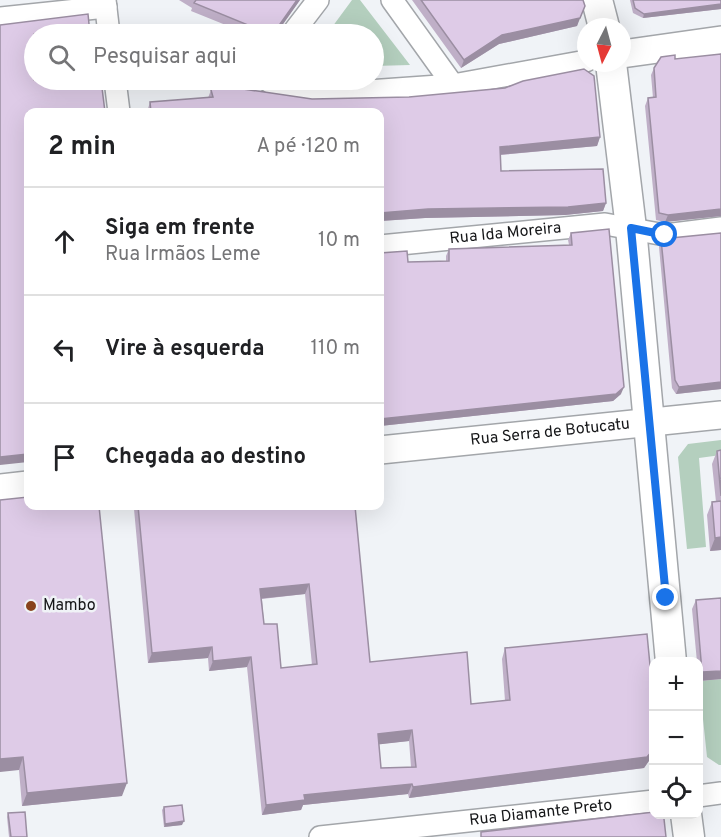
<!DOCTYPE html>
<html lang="pt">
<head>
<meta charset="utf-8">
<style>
  :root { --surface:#fff; --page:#f2f2f2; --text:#202124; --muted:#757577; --line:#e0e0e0 }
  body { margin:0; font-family:Overpass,sans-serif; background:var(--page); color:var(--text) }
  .controls { position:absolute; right:18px; bottom:18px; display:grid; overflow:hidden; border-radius:12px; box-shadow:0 6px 24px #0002 }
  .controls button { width:54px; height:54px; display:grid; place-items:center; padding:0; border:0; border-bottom:2px solid var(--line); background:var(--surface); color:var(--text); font:30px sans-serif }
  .compass { position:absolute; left:577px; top:18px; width:54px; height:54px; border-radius:50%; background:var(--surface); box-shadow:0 6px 24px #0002; rotate:186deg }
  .stop { position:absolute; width:18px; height:18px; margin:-14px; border:4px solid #1a73e8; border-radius:50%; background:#fff }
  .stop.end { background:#1a73e8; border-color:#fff; box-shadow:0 2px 6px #0008 }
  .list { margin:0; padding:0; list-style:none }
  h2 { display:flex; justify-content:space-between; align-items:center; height:78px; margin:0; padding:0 24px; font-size:26px }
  h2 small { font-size:20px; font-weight:400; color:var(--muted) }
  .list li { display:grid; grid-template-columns:39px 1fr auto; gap:18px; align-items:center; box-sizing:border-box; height:108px; padding:0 24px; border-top:2px solid var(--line) }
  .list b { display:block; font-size:22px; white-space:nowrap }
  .list p { margin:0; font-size:20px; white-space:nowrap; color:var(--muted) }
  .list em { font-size:20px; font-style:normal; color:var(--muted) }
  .icon { flex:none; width:33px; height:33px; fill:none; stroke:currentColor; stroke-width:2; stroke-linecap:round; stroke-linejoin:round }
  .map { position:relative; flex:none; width:721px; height:837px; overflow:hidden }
  .search { position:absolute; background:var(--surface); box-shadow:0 6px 24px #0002; left:24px; top:24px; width:360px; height:66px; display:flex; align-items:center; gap:15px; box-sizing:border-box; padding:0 21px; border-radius:33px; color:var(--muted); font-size:22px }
  .panel { position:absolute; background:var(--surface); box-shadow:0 6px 24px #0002; left:24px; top:108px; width:360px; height:402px; border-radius:12px }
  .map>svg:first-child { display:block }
</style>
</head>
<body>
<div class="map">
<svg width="721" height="837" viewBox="0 0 721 837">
  <rect width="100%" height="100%" fill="#f0f3f7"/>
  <!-- green -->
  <path fill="#b4cfbe" d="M 352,0 L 360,0 L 410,65 L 374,66 L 374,34 L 327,34 Z
    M 721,440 L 721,455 L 699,458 L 706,547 L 687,549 L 678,457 L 688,444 Z
    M 721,679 L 721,765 L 719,765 L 707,757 L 699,681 Z"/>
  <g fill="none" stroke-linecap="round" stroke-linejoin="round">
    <defs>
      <g id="minor">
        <path d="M 105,0 L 109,34"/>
        <path d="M 392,0 L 453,85"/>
        <path d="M 0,18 L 106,7"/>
        <path d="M 292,34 L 318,0"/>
        <path d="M 115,80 L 119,112"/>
        <path d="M 267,80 L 277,87 L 368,91 L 453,85 L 586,61"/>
        <path id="s1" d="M 380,246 L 605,224 L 665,235 L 721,228"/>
        <path d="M 698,796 L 721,793"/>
        <path id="s2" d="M 320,837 L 654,801"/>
      </g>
      <g id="tertiary">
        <path d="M 622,54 L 721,40"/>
        <path id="s3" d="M 380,450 L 721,415"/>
        <path d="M 0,488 L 28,485"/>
      </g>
      <path id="secondary" d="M 597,0 L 604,27
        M 611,63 L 631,228 L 671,662
        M 686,814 L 689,837"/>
    </defs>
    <!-- minor casing -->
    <use href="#minor" stroke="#a3a6aa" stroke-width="24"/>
    <!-- tertiary casing -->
    <use href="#tertiary" stroke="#a3a6aa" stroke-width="30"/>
    <!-- secondary casing -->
    <use href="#secondary" stroke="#a3a6aa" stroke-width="33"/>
    <!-- minor -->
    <use href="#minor" stroke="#fff" stroke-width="21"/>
    <!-- tertiary -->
    <use href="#tertiary" stroke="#fff" stroke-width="27"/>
    <!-- secondary -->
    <use href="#secondary" stroke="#fff" stroke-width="30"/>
  </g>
  <!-- wall -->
  <path fill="#bfafc7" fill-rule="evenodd" d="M 179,0 L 300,0 L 276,34 L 248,34 L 191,11 L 192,8 Z
    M 412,0 L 583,0 L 577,26 L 499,44 L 461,68 Z
    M 630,0 L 721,0 L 721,9 L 643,18 L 633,13 Z
    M 675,59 L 721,216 L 665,222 L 656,220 L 645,106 L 648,98 L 653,98 L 651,75 L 654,68 Z
    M 218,80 L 244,80 L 238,88 L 312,99 L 600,137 L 597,146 L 501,155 L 501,171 L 606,203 L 603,211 L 565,215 L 425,218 L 380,221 L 380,112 L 147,112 L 150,102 L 208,98 L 211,90 Z
    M 571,233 L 621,394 L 613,401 L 380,426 L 380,253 L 408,262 L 446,261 L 446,256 L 449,249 L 569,245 L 568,240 Z
    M 661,239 L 721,389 L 676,394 L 672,388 L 659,247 Z
    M 721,450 L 721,550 L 710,551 L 707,515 L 712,502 L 716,502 L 712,464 L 717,451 Z
    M 0,500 L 122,796 L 22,806 L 19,770 Z
    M 135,506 L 355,506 L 370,662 L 471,704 L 505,701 L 502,659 L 505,648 L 654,707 L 653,755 L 644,768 L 409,798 L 408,794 L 303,805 L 301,810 L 262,815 L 247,667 L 209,671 L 208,658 L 148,663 L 134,509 ZM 305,594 L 312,665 L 281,668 L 264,624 L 262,599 ZM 409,741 L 411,767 L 381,768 L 379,744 Z
    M 696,600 L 721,679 L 699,681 L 699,662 L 697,662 L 692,609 Z
    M 164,807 L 182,825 L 164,827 L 162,810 Z
    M 8,813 L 27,837 L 9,837 L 7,817 Z"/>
  <!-- shaded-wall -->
  <path fill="#9b8ea2" d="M 297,0 L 300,0 L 276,34 L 273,34 Z
    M 721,4 L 721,9 L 643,18 L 644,14 Z
    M 585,6 L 577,26 L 499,44 L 461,68 L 464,60 L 502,35 Z
    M 242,80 L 244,80 L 233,96 L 236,88 Z
    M 600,137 L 597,146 L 497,155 L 500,147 Z
    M 606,203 L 603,211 L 565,215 L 425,218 L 380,221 L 380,213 L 428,209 Z
    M 721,209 L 721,216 L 665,222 L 668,215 Z
    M 721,382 L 721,389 L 676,394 L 679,387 Z
    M 624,387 L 621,394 L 613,401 L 380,426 L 380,419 Z
    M 28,454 L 28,462 L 0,465 L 0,457 Z
    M 721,537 L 721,550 L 710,551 L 715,538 Z
    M 309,584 L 305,594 L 257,599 L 260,589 Z
    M 212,647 L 208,658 L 148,663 L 152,653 Z
    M 251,657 L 247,667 L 209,671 L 213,661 Z
    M 721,671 L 721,679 L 699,681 L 702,672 Z
    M 412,730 L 409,741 L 374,745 L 378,734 Z
    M 654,749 L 653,755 L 644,768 L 409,798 L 413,787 Z
    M 23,757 L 19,770 L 0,772 L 0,759 Z
    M 127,783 L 122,796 L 22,806 L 27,793 Z
    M 412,784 L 408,794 L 303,805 L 301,810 L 262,815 L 266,805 L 304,795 Z
    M 184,821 L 182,825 L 164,827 L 165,824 Z"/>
  <!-- building -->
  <path fill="#decbe7" stroke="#9b8ea2" stroke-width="1.5" fill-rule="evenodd" d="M 196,0 L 297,0 L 273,34 L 248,34 L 253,27 L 194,3 Z
    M 421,0 L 583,0 L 585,6 L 580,18 L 502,35 L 464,60 Z
    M 633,0 L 721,0 L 721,4 L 644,14 L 635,8 Z
    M 88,14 L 90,34 L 34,34 L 34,80 L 101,80 L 105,112 L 28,112 L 28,454 L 0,457 L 0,25 Z
    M 721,54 L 721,209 L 668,215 L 659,213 L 648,98 L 656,97 L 654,68 L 661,57 L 675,55 L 675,59 Z
    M 584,69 L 594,76 L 600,137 L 500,147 L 501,171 L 603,169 L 606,203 L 568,207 L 428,209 L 380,213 L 380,112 L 151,112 L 150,102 L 213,97 L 211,90 L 218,80 L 242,80 L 236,88 L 312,99 L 409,97 L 505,88 L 523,81 Z
    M 609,229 L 624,387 L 616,394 L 380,419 L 380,253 L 407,251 L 408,262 L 449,261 L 449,249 L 572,245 L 571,233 Z
    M 721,233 L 721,382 L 679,387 L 675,380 L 661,239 Z
    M 721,450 L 721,496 L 717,451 Z
    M 28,497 L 28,506 L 99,506 L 127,783 L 27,793 L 23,757 L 0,759 L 0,500 Z
    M 721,501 L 721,537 L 715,538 L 712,502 Z
    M 138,506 L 355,506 L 370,662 L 467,652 L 471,704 L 510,700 L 505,648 L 647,634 L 654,707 L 654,749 L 647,757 L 413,787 L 412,784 L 304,795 L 305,800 L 266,805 L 251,657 L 213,661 L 212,647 L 152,653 ZM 309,584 L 317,664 L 281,668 L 277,624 L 264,624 L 260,589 ZM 412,730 L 416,767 L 381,768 L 378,734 Z
    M 721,598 L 721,671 L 702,672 L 696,600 Z
    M 182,805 L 184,821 L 165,824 L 164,807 Z
    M 25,812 L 27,837 L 11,837 L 8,813 Z
    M 654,812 L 654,814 L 658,814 L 664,819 L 666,837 L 481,837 L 481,832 Z"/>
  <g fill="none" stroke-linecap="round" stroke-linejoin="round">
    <!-- route -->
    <path stroke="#1a73e8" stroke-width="8" d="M 665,235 L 631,228 L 666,598"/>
  </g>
  <!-- markers -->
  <circle fill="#88431c" stroke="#f0f3f7" stroke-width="2" cx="31" cy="606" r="6"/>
  <g text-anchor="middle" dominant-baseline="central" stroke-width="5" stroke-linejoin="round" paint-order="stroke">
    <!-- street labels -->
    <g font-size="16" fill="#151618" stroke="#f0f3f7">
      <text stroke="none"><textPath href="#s1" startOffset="126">Rua Ida Moreira</textPath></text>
      <text stroke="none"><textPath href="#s3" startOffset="171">Rua Serra de Botucatu</textPath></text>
      <text stroke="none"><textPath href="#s2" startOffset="222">Rua Diamante Preto</textPath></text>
    </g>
    <!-- poi labels -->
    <g font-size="16" fill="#151618" stroke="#f0f3f7" text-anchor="start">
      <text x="43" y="606">Mambo</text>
    </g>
  </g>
</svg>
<div class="controls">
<button>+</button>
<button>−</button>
<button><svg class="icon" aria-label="locate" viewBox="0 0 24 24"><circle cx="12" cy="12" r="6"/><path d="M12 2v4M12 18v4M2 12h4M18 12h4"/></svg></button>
</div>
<svg class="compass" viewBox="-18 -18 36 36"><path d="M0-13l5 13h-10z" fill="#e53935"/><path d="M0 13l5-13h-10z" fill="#757577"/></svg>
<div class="stop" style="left:665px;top:235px"></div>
<div class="stop end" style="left:666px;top:598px"></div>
<div class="search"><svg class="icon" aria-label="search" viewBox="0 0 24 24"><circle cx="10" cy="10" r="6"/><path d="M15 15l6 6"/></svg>Pesquisar aqui</div>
<section class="panel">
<h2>2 min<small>A pé · 120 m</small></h2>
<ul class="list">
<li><svg class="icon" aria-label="ahead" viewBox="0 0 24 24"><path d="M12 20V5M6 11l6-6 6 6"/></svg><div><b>Siga em frente</b><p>Rua Irmãos Leme</p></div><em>10 m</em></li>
<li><svg class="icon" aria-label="left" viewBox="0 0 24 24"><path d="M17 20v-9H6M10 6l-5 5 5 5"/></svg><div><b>Vire à esquerda</b></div><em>110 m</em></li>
<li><svg class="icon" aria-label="arrive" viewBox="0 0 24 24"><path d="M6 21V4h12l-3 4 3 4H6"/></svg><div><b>Chegada ao destino</b></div></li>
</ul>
</section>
</div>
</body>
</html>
